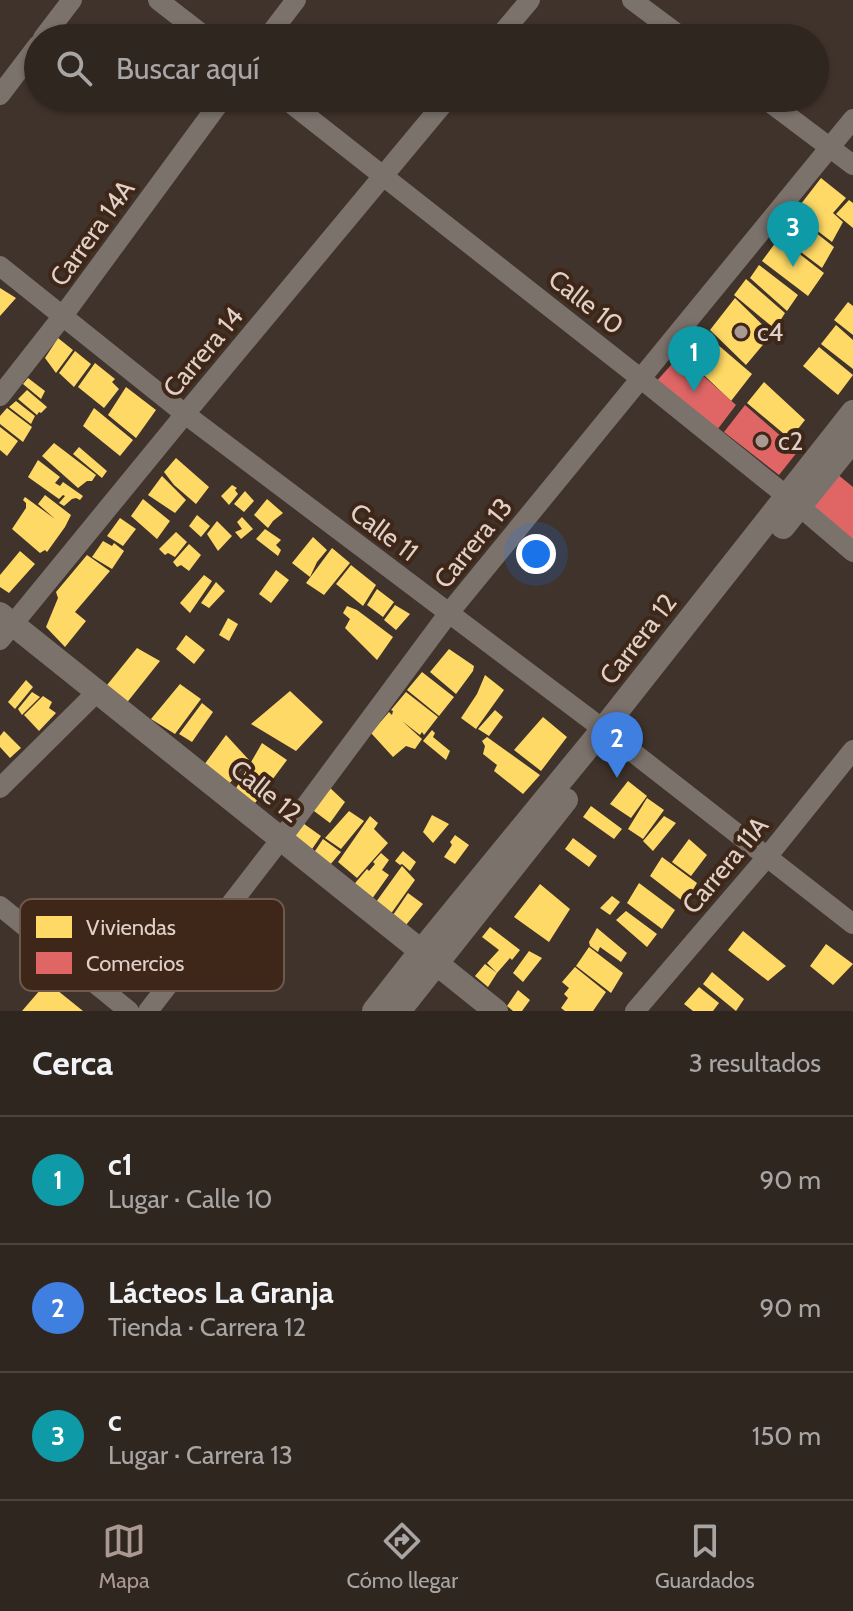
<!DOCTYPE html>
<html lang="es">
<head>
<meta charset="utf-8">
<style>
  :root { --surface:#302620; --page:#3c322d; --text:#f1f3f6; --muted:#a8a5a5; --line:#4b433e; --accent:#a99991 }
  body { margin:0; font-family:Cabin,sans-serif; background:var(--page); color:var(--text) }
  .you { position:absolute; left:536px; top:554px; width:28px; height:28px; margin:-20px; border:6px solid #fff; border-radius:50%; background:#1a73e8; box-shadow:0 0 0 12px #1a73e833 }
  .badge { display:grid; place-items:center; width:52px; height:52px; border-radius:50%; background:var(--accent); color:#fff; font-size:26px; font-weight:700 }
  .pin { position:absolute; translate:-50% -66px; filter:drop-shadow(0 2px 4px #0008) }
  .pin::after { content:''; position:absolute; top:42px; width:28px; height:24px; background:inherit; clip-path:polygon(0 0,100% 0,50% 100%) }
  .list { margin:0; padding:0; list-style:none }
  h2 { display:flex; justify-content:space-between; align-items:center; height:104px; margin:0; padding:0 32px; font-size:34px }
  h2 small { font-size:26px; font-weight:400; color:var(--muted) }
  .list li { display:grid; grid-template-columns:52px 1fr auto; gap:24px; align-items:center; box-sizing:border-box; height:128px; padding:0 32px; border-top:2px solid var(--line) }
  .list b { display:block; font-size:30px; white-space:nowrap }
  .list p { margin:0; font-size:26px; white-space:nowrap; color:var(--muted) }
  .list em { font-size:26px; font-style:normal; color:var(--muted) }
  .icon { flex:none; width:44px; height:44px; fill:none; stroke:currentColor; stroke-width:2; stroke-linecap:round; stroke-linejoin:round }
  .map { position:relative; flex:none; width:853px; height:1011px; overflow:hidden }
  .search { position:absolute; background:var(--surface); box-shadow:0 2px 6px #0004; left:24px; right:24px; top:24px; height:88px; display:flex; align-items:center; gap:20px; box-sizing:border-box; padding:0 28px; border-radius:44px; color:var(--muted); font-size:30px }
  .sheet { height:488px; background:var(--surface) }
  nav { display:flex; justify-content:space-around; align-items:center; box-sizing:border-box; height:112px; border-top:2px solid var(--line); background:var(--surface); font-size:22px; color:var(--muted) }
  nav a { display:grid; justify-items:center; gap:4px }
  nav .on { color:var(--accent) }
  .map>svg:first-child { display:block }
</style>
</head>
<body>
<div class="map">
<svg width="853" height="1011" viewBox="0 0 853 1011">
  <rect width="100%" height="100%" fill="#40332b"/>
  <!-- homes -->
  <path fill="#ffd966" d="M 821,178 L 846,198 L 833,213 L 843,222 L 832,242 L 794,213 Z
    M 849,200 L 853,203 L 853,228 L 836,214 Z
    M 792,214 L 834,247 L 822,268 L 777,234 Z
    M 779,238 L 824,273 L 808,296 L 762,261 Z
    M 759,265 L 798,295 L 787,311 L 750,278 Z
    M 746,279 L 785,313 L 775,329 L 734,295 Z
    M 0,288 L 16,298 L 0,316 Z
    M 735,298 L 772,334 L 746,365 L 710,330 Z
    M 848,302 L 853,306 L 853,335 L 834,320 Z
    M 836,325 L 853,340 L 853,369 L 821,344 Z
    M 703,332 L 752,374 L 731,401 L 684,356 Z
    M 58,338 L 73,350 L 56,373 L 45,358 Z
    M 819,347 L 853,375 L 838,395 L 803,366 Z
    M 75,351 L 91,364 L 74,387 L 59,373 Z
    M 95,363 L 115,379 L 112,382 L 119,389 L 104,408 L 78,387 Z
    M 28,378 L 45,391 L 41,399 L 23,384 Z
    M 764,382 L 805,420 L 790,439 L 747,403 Z
    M 126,387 L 156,410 L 136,438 L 108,415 Z
    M 27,390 L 47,407 L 41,413 L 39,412 L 37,415 L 18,399 Z
    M 16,401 L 35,416 L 31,424 L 9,407 Z
    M 7,408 L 32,427 L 23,442 L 0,424 L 0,416 Z
    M 94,408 L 133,440 L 120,456 L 83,426 Z
    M 0,427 L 18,441 L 7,456 L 0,450 Z
    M 54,443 L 96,475 L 92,481 L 87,481 L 78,488 L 42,456 Z
    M 79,447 L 107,471 L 102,478 L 73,454 Z
    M 176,458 L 209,487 L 196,504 L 174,485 L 164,472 Z
    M 38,460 L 60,477 L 55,483 L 60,486 L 63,482 L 83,496 L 80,500 L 76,498 L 72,499 L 64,506 L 59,503 L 65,496 L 63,495 L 59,499 L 28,477 Z
    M 162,476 L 186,500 L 175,513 L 148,495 Z
    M 232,485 L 237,488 L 235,490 L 238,494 L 229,505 L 221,496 Z
    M 245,491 L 254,501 L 244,512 L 234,504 Z
    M 45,495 L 71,515 L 65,527 L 47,552 L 45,550 L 40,553 L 12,529 L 26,508 L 26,503 L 23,500 L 25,497 L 55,519 L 38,504 Z
    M 143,499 L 170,521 L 157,539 L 131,516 Z
    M 267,499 L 283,513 L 273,521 L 268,528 L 254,515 Z
    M 197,515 L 210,526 L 201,537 L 189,526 Z
    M 242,517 L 253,529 L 241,539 L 235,532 L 242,529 L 237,522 Z
    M 120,518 L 136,529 L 123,546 L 107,536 Z
    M 217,521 L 232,536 L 218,551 L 207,534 Z
    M 265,529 L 281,540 L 276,545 L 281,550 L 278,556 L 256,539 Z
    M 176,532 L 187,542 L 175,557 L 168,553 L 165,555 L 159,549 Z
    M 313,537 L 327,550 L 317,562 L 310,577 L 292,563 Z
    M 103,541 L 112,546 L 114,543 L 124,551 L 112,569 L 92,557 Z
    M 189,544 L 201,555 L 189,571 L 181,565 L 177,567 L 173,562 Z
    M 332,548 L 350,563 L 324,595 L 306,583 Z
    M 20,551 L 35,564 L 9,593 L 0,587 L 0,575 Z
    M 87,555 L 110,571 L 75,612 L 86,621 L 65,647 L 46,627 L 58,598 L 56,592 Z
    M 351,565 L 376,585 L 363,606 L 336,584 Z
    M 276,570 L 289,580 L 271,603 L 259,594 Z
    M 204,575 L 212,581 L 190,613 L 180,603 Z
    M 216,582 L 225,591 L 209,608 L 201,603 Z
    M 377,589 L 394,602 L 383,617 L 367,605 Z
    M 395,605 L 410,614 L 396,630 L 384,620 Z
    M 347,606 L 357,610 L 393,637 L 377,660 L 345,628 L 350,619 L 343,613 Z
    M 228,618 L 238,624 L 229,641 L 219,635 Z
    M 186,635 L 205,650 L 194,664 L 176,649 Z
    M 137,648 L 160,661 L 125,705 L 103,690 Z
    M 449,649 L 474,666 L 473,671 L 456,694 L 430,672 Z
    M 422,672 L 454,697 L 439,716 L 407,690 Z
    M 485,675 L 504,690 L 476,729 L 461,718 L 477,694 Z
    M 26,680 L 33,687 L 15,709 L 8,702 Z
    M 180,684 L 201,699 L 175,734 L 151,719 Z
    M 290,691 L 323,722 L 296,751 L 251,724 Z
    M 32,692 L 40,697 L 22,715 L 18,709 Z
    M 406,692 L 438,717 L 424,735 L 422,732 L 420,735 L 402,721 L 422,739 L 415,749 L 406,746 L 393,757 L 371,733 L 389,712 L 392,715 L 393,711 L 391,710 Z
    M 43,696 L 52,702 L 49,708 L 56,713 L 39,731 L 24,715 Z
    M 202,703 L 213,712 L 192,742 L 179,734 Z
    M 495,710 L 503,717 L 489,736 L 478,729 Z
    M 543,717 L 567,737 L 541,771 L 514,750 Z
    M 432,730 L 435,733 L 433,737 L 450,751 L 446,760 L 423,741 Z
    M 4,731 L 21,748 L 10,758 L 0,747 L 0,736 Z
    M 226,735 L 249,760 L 229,784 L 204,765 Z
    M 487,737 L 540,775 L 523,794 L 494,771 L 497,765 L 483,754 L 485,746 L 482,741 Z
    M 262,743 L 287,760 L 255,803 L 235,790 Z
    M 628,781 L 647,796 L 631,818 L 610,804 Z
    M 328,786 L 345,802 L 330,823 L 310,808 Z
    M 647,798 L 664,810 L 643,839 L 628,829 Z
    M 591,806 L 622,829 L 614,839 L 583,817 Z
    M 349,811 L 364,821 L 341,849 L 325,838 Z
    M 432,815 L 449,824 L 433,843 L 423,832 Z
    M 370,816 L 378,823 L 374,829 L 388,843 L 357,878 L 338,862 Z
    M 664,816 L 676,823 L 653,851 L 643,841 Z
    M 300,821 L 321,836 L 310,852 L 289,835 Z
    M 455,835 L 469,845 L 455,864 L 444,857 L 452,845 L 450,842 Z
    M 573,838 L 597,856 L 589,867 L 565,849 Z
    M 323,839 L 341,852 L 329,866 L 313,854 Z
    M 689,839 L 707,855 L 691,876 L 672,862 Z
    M 403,851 L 416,862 L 410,871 L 402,864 L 400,865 L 395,861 Z
    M 381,853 L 389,860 L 382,870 L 389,875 L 369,903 L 351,888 L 367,869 L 369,871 L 375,864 L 373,862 Z
    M 662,857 L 697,883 L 685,903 L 650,876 Z
    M 402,866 L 415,880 L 390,915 L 376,902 Z
    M 639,883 L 675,910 L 662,929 L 627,903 Z
    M 540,884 L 570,909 L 549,942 L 514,917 Z
    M 408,893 L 423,904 L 406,925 L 393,915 Z
    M 612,896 L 620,902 L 610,915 L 600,908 Z
    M 626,911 L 657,934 L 647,947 L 616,920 Z
    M 490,927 L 520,950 L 512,960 L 510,958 L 497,973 L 487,963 L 499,950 L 482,937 Z
    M 597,928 L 627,953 L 621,962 L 600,947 L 598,952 L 590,946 L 589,942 Z
    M 743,931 L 786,966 L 768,981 L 728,950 Z
    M 826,944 L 853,964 L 833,985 L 810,966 Z
    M 589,947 L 623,973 L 611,993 L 576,966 Z
    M 529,951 L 542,958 L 523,982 L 513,973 Z
    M 485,964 L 497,973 L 488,987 L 475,976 Z
    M 575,967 L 606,992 L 593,1011 L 565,1011 L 561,1008 L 568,998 L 564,994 L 569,988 L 562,982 Z
    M 712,972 L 744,999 L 736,1011 L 703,984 Z
    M 47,982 L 83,1011 L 22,1011 Z
    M 699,987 L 719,1003 L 713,1011 L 693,1011 L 684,1004 Z
    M 518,990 L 530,1000 L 522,1011 L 513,1011 L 507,1006 Z"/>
  <!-- shops -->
  <path fill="#e06666" d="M 680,355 L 736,405 L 717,430 L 654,384 Z
    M 745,405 L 798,451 L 779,475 L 724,432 Z
    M 837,474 L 853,487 L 853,543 L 811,504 Z"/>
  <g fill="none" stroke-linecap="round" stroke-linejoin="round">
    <!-- minor -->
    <path stroke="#7c726c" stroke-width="20" d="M 158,0 L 207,38
      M 632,0 L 683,38
      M 43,38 L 72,0
      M 267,38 L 296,0
      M 498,38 L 530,0
      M 0,95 L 38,45
      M 284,98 L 640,378 L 799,506 L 853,552
      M 764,98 L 853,165
      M 0,266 L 185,414 L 603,729 L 853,924
      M 0,396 L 62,317 L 223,98
      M 0,640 L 185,414 L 448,98
      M 0,788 L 97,692
      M 0,906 L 129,1011
      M 148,1011 L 281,839 L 448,614 L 853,119
      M 635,1011 L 767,857 L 853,750"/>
    <!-- tertiary -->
    <path stroke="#7c726c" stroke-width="24" d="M 783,527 L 853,440
      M 0,614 L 496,1011
      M 374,1011 L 421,951 L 603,729 L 853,412
      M 399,1011 L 566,800"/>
  </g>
  <!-- markers -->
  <g fill="#a99991" stroke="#3e2618" stroke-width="3">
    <circle cx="741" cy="332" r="8"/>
    <circle cx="762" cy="441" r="8"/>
  </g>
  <g text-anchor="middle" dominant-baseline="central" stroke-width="8" stroke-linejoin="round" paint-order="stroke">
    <!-- street labels -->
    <g font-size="26" fill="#e1d0c8" stroke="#3e2618">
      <text transform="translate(92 233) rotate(-54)">Carrera 14A</text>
      <text transform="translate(586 302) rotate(38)">Calle 10</text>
      <text transform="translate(203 352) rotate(-50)">Carrera 14</text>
      <text transform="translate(384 532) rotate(37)">Calle 11</text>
      <text transform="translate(473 543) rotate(-51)">Carrera 13</text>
      <text transform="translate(638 639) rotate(-52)">Carrera 12</text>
      <text transform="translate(266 791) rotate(39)">Calle 12</text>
      <text transform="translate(725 865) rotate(-50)">Carrera 11A</text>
    </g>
    <!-- poi labels -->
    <g font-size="26" fill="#e1d0c8" stroke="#3e2618" text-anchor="start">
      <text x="757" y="332">c4</text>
      <text x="778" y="441">c2</text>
    </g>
  </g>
  <!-- legend -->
  <rect x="20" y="899" width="264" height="92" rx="12" fill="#3e2618" stroke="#6f594d" stroke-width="2"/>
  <rect x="36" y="916" width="36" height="22" fill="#ffd966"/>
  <rect x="36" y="952" width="36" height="22" fill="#e06666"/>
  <g font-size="22" fill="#e1d0c8">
    <text x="86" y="935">Viviendas</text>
    <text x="86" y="971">Comercios</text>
  </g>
</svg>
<div class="you"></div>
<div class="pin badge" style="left:694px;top:392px;background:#0f9aa8">1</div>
<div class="pin badge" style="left:617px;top:778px;background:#3f7fe0">2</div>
<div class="pin badge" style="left:793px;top:267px;background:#0f9aa8">3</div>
<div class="search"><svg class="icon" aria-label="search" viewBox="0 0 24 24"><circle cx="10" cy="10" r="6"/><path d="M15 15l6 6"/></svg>Buscar aquí</div>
</div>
<section class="sheet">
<h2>Cerca<small>3 resultados</small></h2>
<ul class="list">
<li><span class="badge" style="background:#0f9aa8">1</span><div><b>c1</b><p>Lugar · Calle 10</p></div><em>90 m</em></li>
<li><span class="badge" style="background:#3f7fe0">2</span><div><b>Lácteos La Granja</b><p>Tienda · Carrera 12</p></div><em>90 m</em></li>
<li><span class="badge" style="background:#0f9aa8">3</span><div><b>c</b><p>Lugar · Carrera 13</p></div><em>150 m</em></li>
</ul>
</section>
<nav>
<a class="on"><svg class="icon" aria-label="map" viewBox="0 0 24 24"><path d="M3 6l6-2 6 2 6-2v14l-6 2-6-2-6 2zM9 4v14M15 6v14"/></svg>Mapa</a>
<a><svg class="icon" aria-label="directions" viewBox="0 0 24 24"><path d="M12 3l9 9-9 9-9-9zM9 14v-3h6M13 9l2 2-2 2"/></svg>Cómo llegar</a>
<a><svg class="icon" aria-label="saved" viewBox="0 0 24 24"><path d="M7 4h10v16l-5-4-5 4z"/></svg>Guardados</a>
</nav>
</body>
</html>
